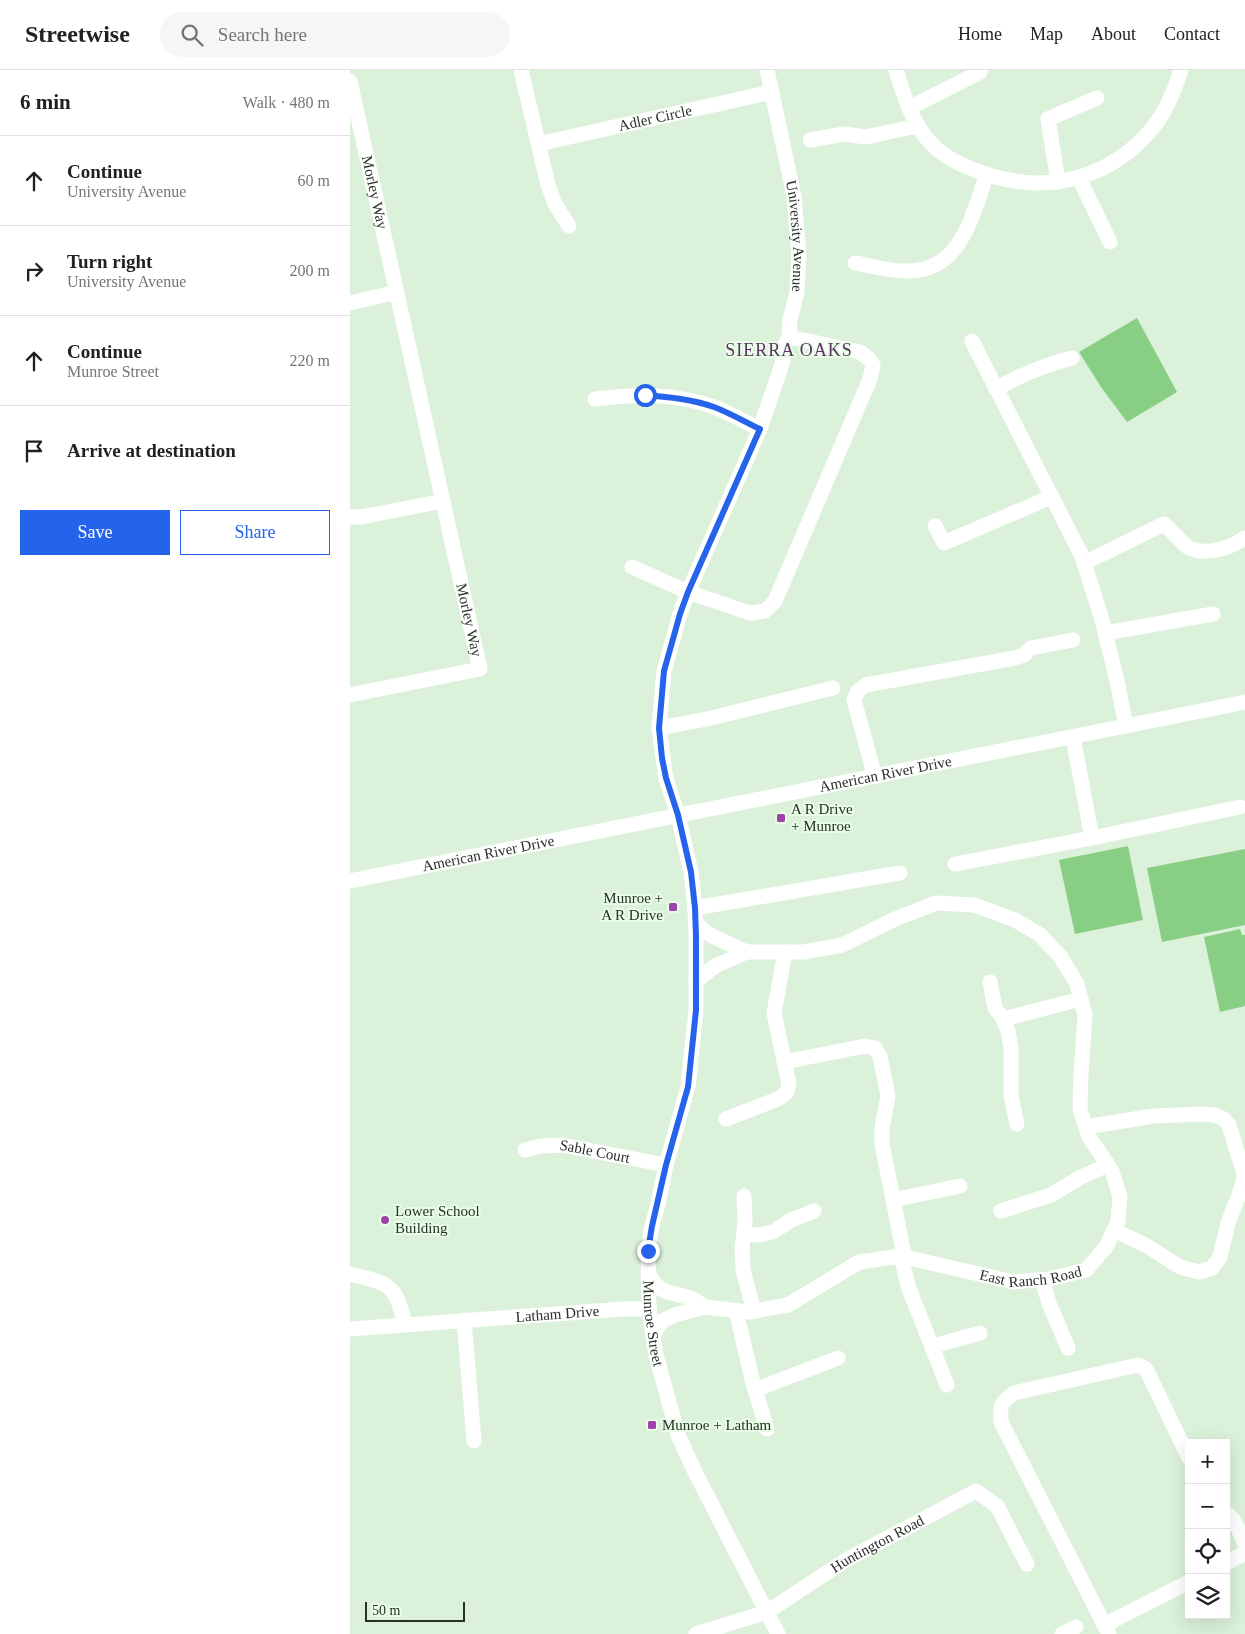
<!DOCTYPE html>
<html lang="en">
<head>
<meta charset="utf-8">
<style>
  :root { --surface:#fff; --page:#f6f6f6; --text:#202124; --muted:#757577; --line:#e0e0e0; --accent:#2563eb }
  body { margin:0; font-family:Georgia,serif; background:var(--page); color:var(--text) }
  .controls { position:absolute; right:15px; bottom:15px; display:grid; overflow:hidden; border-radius:0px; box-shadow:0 5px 20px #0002 }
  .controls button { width:45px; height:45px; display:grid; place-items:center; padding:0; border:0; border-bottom:1px solid var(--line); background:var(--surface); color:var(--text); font:25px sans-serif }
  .scale { position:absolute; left:15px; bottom:12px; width:100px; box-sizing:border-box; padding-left:5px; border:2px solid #283027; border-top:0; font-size:14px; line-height:18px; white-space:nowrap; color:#283027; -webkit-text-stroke:4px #e8fee7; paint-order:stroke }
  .stop { position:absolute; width:15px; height:15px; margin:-11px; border:4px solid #2563eb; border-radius:50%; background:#fff }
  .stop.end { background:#2563eb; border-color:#fff; box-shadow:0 1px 5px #0008 }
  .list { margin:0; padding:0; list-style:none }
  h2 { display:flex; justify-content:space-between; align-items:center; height:65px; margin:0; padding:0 20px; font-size:21px }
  h2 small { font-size:16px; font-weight:400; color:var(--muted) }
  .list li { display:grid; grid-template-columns:32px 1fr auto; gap:15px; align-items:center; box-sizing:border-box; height:90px; padding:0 20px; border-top:1px solid var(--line) }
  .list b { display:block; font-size:19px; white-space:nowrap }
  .list p { margin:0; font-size:16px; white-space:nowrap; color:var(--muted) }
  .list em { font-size:16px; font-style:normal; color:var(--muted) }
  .actions { display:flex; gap:10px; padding:15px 20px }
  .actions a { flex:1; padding:11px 0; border:1px solid var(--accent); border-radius:0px; text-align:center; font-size:18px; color:var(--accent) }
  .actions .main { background:var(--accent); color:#fff }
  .icon { flex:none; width:28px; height:28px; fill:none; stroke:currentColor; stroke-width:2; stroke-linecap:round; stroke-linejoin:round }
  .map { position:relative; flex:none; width:895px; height:1564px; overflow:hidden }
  header { display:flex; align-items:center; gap:30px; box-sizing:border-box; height:70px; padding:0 25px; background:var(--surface); border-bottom:1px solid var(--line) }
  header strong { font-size:24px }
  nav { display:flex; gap:28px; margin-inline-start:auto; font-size:18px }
  .search { width:350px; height:45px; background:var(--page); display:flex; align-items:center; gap:12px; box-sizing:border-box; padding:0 18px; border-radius:28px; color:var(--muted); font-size:19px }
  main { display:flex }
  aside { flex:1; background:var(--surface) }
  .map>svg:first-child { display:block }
</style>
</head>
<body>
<header>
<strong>Streetwise</strong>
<div class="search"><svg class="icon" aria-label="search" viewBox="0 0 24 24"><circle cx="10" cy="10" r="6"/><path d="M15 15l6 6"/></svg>Search here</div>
<nav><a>Home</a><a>Map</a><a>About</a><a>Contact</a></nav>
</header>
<main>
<aside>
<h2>6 min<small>Walk · 480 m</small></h2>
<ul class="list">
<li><svg class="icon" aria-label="ahead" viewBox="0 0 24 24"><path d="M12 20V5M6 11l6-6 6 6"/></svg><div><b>Continue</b><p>University Avenue</p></div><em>60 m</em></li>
<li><svg class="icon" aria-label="right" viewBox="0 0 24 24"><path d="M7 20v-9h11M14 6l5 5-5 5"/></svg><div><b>Turn right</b><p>University Avenue</p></div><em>200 m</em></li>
<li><svg class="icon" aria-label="ahead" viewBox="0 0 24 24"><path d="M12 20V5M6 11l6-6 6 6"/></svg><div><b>Continue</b><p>Munroe Street</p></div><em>220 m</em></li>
<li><svg class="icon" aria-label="arrive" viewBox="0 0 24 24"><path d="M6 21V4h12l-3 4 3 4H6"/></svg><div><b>Arrive at destination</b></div></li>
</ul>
<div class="actions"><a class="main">Save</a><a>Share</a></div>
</aside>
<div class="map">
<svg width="895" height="1564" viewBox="0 0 895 1564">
  <rect width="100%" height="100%" fill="#dbf1d9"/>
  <!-- green -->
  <path fill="#88ce85" d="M 787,248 L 827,322 L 777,352 L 751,317 L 729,282 Z
    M 778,776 L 793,850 L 725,864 L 709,790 Z
    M 895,779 L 895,855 L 812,872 L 797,798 Z
    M 890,859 L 892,865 L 895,865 L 895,936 L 870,942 L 854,867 Z"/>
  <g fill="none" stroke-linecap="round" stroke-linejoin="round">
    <!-- minor -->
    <g stroke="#fff" stroke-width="15">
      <path d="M 171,0 L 198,115 L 205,134 L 219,156"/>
      <path id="s1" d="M 417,0 L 444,126 L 449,186 L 447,222 L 440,250 L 439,267 L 435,275 L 432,294 L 410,359 L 338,522 L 330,544 L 314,601 L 309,658 L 316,709 L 328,745 L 341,802 L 345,838 L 346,866 L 346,940 L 338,1017 L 316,1095 L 308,1134 L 302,1156 L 298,1181 L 299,1239 L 306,1285 L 328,1365 L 345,1402 L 428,1564"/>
      <path d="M 546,0 C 548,9 552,17 554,25 C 571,74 593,91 642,106 C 703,124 765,106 805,55 C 817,39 825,19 831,0"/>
      <path id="s2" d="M 0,11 L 130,599 L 0,625"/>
      <path d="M 559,38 L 630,2 L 629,0"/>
      <path d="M 460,70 L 494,64 L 516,67 L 567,56"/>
      <path id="s3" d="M 188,74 L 422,22"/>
      <path d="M 729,108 L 760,172"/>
      <path d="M 708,112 L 698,49 L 747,28"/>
      <path d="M 505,193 C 523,196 541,202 559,201 C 612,200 622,145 637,104"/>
      <path d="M 0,233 L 47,222"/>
      <path d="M 622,271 L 732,486 L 752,550 L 767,611 L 776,656"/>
      <path d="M 646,319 C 670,305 695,295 722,288"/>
      <path d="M 245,329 C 285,324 326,323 364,337 C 380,343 395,352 410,359"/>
      <path d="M 0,447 L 11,447 L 93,431"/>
      <path d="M 585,456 L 594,473 L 701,427"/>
      <path d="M 734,493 L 814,454 C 820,459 834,475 839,478 C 857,486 880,478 895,468"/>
      <path d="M 282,497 L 338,522 L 400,543 L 415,541 L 425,531 L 520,309 L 523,295 L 519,289 L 510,282 L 439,267"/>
      <path d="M 755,563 L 863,544"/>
      <path d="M 309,658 L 357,649 L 483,618"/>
      <path d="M 525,707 L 504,630 L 508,621 L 516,615 L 665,588 L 674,585 L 681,578 L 723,570"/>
      <path d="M 742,768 L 890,737"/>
      <path d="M 605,794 L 742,768 L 723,667"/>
      <path id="s4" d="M 0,811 L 895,632"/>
      <path d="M 345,838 L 550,803"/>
      <path d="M 345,851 L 355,862 L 362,866 L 397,882"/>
      <path d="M 640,912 L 645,938 L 652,947 L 658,961 L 661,977 L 661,1026 L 667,1054"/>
      <path d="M 653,949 L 731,929"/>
      <path d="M 434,992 L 515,976 L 525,978 L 530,986 L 538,1026 L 532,1058 L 532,1074 L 554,1185"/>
      <path d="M 376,1049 L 428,1029 L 436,1023 L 439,1014 L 424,943 L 435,882"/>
      <path d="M 736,1057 L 803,1046 L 854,1044 L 865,1045 L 874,1049 L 879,1055 L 894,1104 L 892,1117 L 878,1153 L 870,1187 L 862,1198 L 849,1202 L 830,1197 L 797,1176 L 764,1160"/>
      <path id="s5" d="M 175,1080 L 191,1076 L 212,1075 L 316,1095"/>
      <path d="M 394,1126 L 395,1152 L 392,1178 L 393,1200 L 404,1241"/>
      <path d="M 543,1130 L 610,1116"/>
      <path d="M 651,1141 L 701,1125 L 731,1107 L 758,1095"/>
      <path d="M 394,1164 L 409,1165 L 423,1162 L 441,1150 L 464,1141"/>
      <path d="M 551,1186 L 558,1216 L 597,1315"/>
      <path d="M 298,1203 C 310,1224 316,1221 337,1227 C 343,1228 349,1233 355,1237"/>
      <path d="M 0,1204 C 40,1214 45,1213 55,1254"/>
      <path d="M 692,1210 L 699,1233 L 718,1278"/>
      <path d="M 386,1241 L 403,1313 L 417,1359"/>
      <path d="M 114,1250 L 124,1371"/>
      <path id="s6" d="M 0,1259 L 274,1239 L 299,1239"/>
      <path id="s7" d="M 303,1265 L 312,1251 L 325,1245 L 355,1237 L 399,1242 L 438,1235 L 509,1192 L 551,1186 L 663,1212 L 699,1209 L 736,1200 L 756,1177 L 768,1151 L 770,1127 L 762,1101 L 739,1067 L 730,1039 L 731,1004 L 735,945 L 727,914 L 710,886 L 689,864 L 665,850 L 624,835 L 586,833 L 545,849 L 492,875 L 454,882 L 397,882 L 365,896 L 346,911"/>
      <path d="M 583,1276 L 630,1263"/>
      <path d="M 405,1320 L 488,1288"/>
      <path d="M 876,1443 C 886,1449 890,1464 895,1474"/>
      <path d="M 876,1493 L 895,1483"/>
      <path d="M 754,1555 L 839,1512"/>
      <path id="s8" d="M 346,1564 L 417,1542 L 496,1490 L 626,1421 L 647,1436 L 677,1494"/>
      <path d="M 712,1564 L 726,1557"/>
      <path d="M 759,1564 L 651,1352 C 650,1335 650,1333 664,1323 L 788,1295 L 796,1299 L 839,1388"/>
    </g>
  </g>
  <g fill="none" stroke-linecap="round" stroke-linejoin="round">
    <!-- route -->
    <path stroke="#2563eb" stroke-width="6" d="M 295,325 C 318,327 341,329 364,337 C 380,343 395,352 410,359 L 338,522 L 330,544 L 314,601 L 309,658 L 312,688 L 316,708 L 328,745 L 341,802 L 345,838 L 346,866 L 346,940 L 338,1017 L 316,1095 L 302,1156 L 298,1181"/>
  </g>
  <!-- markers -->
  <g fill="#a042ab" stroke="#e8fee7" stroke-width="2">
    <rect x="426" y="743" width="10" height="10" rx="2.5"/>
    <rect x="318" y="832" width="10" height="10" rx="2.5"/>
    <circle cx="35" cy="1150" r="5"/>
    <rect x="297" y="1350" width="10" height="10" rx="2.5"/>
  </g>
  <g text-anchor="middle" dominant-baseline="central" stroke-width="4" stroke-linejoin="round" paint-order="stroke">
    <!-- street labels -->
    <g font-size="15" fill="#283027" stroke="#e8fee7">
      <text stroke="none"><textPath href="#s3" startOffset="120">Adler Circle</textPath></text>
      <text stroke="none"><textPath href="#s2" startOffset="114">Morley Way</textPath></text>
      <text stroke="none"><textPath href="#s1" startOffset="169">University Avenue</textPath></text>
      <text stroke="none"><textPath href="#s2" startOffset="552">Morley Way</textPath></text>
      <text stroke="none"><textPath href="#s4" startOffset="546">American River Drive</textPath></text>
      <text stroke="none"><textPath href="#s4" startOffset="141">American River Drive</textPath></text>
      <text stroke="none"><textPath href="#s5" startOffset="71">Sable Court</textPath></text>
      <text stroke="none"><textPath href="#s7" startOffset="404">East Ranch Road</textPath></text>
      <text stroke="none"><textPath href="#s6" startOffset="208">Latham Drive</textPath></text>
      <text stroke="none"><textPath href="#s1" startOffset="1291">Munroe Street</textPath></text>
      <text stroke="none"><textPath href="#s8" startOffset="204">Huntington Road</textPath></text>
    </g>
    <!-- poi labels -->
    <g font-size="15" fill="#283027" stroke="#e8fee7" text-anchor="start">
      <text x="441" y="739">A R Drive<tspan x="441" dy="17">+ Munroe</tspan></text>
      <text x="313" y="828" text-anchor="end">Munroe +<tspan x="313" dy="17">A R Drive</tspan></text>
      <text x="45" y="1141">Lower School<tspan x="45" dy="17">Building</tspan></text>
      <text x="312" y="1355">Munroe + Latham</text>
    </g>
    <!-- quarter labels -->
    <g font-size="18" letter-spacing="1" fill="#603165" stroke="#e8fee7">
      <text x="439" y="280">SIERRA OAKS</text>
    </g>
  </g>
</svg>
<div class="controls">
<button>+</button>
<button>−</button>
<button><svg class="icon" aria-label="locate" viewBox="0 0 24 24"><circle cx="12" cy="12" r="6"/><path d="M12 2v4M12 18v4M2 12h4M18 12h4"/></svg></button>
<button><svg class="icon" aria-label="layers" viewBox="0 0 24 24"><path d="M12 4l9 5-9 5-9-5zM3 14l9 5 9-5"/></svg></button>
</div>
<div class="scale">50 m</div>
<div class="stop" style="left:295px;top:325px"></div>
<div class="stop end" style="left:298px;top:1181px"></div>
</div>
</main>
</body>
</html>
